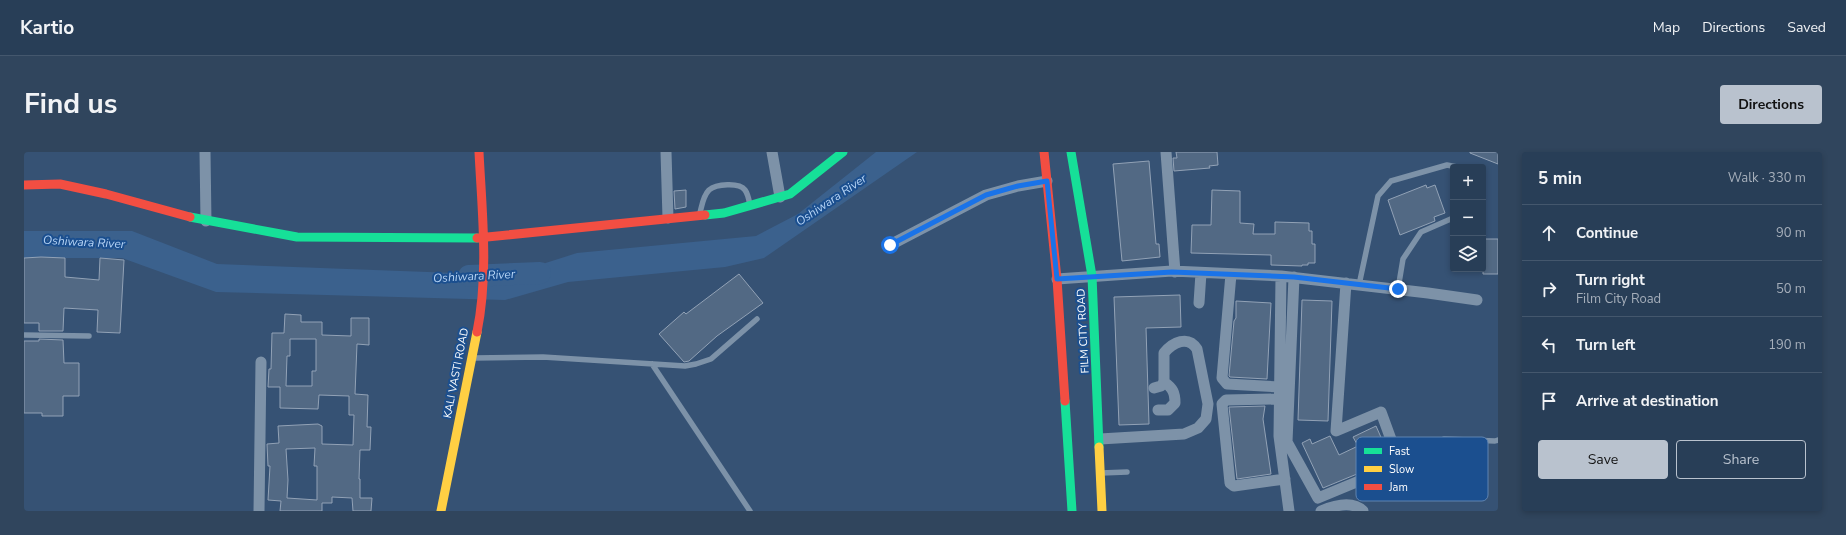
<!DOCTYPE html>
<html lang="en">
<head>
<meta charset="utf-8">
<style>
  :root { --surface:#283e57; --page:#30455d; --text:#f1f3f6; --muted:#a5aeba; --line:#44576d; --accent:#b9c2ce }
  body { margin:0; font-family:"Nunito Sans",sans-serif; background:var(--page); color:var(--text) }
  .controls { position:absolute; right:12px; top:12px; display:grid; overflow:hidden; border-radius:4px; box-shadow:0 2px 6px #0003 }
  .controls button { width:36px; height:36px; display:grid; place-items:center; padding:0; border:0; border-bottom:1px solid var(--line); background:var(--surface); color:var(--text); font:20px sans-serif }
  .stop { position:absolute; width:12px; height:12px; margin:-9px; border:3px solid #1a73e8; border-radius:50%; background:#fff }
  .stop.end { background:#1a73e8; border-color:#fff; box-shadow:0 1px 4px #0008 }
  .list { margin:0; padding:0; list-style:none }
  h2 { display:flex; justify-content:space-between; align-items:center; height:52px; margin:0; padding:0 16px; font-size:17px }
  h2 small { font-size:13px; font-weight:400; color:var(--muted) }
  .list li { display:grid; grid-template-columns:26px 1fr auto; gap:12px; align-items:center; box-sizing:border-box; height:56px; padding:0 16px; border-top:1px solid var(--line) }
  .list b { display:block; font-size:15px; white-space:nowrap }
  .list p { margin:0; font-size:13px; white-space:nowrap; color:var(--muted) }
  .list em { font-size:13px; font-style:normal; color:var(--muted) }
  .actions { display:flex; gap:8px; padding:12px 16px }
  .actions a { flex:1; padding:9px 0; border:1px solid var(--accent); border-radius:4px; text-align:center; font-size:14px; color:var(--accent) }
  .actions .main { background:var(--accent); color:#111 }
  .icon { flex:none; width:22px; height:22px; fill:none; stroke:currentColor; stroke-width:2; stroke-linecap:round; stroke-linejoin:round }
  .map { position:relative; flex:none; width:1474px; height:359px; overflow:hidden; border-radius:4px }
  header { display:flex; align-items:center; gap:24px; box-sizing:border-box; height:56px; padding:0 20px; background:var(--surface); border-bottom:1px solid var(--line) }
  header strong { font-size:19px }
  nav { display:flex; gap:22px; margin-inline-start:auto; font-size:14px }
  .intro { display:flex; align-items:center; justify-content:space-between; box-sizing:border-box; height:96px; padding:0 24px }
  h1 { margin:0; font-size:28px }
  .button { padding:10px 18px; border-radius:4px; background:var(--accent); color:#111; font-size:14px; font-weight:700 }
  main { display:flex; gap:24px; padding:0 24px }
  aside { flex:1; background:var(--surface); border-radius:4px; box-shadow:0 2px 6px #0003 }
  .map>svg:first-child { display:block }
</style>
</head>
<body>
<header>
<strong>Kartio</strong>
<nav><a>Map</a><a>Directions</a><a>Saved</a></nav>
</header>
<div class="intro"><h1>Find us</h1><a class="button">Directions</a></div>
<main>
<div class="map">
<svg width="1474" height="359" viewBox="0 0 1474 359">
  <rect width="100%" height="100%" fill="#365274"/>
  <!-- water -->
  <path fill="#3b618d" d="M 852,0 L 893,0 L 740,106 L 701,115 L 544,130 L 481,148 L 192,140 L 98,106 L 0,106 L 0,79 L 108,79 L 193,112 L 484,123 L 553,101 L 732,84 L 774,62 Z"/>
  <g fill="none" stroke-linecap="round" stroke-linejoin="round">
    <!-- river -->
    <path stroke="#3b618d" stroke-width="22" d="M 445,124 L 516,121"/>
  </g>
  <!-- building -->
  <path fill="#526984" stroke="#92a2b6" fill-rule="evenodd" d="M 1152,0 L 1193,0 L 1194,13 L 1185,14 L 1186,16 L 1150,19 L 1149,6 L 1153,6 Z
    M 1474,0 L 1474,12 L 1446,1 L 1446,0 Z
    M 1125,9 L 1132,92 L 1135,92 L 1136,105 L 1098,109 L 1089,12 Z
    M 1402,33 L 1403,36 L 1411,33 L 1421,61 L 1410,65 L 1411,69 L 1376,83 L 1364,48 Z
    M 662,38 L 662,55 L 651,57 L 650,39 Z
    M 1188,38 L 1216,39 L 1216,71 L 1230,72 L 1229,82 L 1251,82 L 1251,70 L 1285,71 L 1285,79 L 1288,79 L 1288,92 L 1291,92 L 1291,111 L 1284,111 L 1284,113 L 1278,113 L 1278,114 L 1247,113 L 1247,103 L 1167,101 L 1168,73 L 1187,73 Z
    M 1459,87 L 1474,87 L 1474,122 L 1459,122 Z
    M 17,105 L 41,106 L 41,125 L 75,128 L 76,106 L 100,108 L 96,181 L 73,180 L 74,158 L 40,156 L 39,179 L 15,179 L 15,171 L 0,171 L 0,106 Z
    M 715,122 L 739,151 L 693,184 L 665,209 L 660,210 L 635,182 L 660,160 L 662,162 Z
    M 1156,143 L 1157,175 L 1122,176 L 1125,272 L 1095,273 L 1090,145 Z
    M 1278,148 L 1308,149 L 1304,269 L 1274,268 Z
    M 1212,149 L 1247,151 L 1243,227 L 1206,225 L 1205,224 L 1210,169 L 1212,166 Z
    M 261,162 L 277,163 L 277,170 L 298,170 L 298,183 L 327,184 L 327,166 L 345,166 L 345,193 L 333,192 L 331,242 L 344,243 L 343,275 L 347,275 L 346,298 L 336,298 L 335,327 L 336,327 L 336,346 L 348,346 L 347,359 L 329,359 L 328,346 L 308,345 L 308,351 L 298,351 L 298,359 L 256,359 L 257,349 L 244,348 L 246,314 L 244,314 L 243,292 L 255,291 L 254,274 L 294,272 L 298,274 L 298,292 L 329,293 L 330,263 L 325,263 L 325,244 L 295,243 L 294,257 L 256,256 L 256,235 L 244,235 L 245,217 L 247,217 L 248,181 L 260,181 ZM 266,187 L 292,187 L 292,219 L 288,219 L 288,234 L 262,234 L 263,204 L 266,204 ZM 291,296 L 290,314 L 293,314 L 293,348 L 263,346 L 264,328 L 262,297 Z
    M 15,187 L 39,188 L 40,211 L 55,211 L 55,244 L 39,244 L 39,264 L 18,264 L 18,261 L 0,261 L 0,189 L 15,189 Z
    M 1241,254 L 1239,267 L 1247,322 L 1213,327 L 1205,255 Z
    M 1352,274 L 1367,308 L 1299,336 L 1278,291 L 1286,287 L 1288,292 L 1306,284 L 1315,303 L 1334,294 L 1329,285 Z"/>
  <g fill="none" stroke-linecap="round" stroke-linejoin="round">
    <!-- lane -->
    <path stroke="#7d92a8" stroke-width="5.5" d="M 676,61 C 678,53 679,44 685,38 C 692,32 715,30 721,38 C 724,42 725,48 726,53
      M 1335,133 L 1354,44 L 1367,29 L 1423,13 L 1433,15
      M 1374,137 L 1379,107 L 1397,80 L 1429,66
      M 0,183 L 65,184
      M 450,206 L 519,205 L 661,214 L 672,212 L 687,207 L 733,167
      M 628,212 L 726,359
      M 1420,287 L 1471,289 L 1474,288
      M 1077,321 L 1103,320"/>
    <!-- street -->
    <path stroke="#7d92a8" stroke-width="11" d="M 181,0 L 182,69
      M 642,0 L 644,66
      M 748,0 L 756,45
      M 1142,0 L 1151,120
      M 866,93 L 962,43 L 994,34 L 1023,29
      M 1207,122 L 1198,226 L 1203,232 L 1255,235
      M 1257,124 L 1255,284 L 1265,359
      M 1270,125 L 1263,290 L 1294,346 L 1376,312 L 1357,260 L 1312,279 L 1322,131
      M 1033,127 L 1148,119 L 1257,124 L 1404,141 L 1453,148
      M 1175,151 L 1177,121
      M 1254,247 L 1202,248 L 1198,252 L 1206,331 L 1210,334 L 1261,327
      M 1134,258 L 1144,258 L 1151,251 C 1151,241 1149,236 1140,230
      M 1076,287 L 1160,282 L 1174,276 L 1182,267 L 1184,252 L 1173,197 C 1164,183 1149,190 1140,201 L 1140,230 L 1137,234 L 1130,236
      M 235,359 L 237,210
      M 1297,359 C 1309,354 1328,348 1339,359"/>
    <!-- fast -->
    <path stroke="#16e098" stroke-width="9" d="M 1047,0 L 1068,124 L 1075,295
      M 681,63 L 700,61 L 766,42 L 819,0
      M 166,65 L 273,85 L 453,86
      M 1041,249 L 1048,359"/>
    <!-- slow -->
    <path stroke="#ffcf43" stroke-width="9" d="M 1075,295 L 1078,359
      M 417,359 L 453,180"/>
    <!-- jam -->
    <path stroke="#f24e42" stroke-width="9" d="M 1020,0 L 1033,127 L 1041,249
      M 0,33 L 36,32 L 82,42 L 166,65
      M 453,86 L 681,63
      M 453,180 C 465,121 458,60 455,0"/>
  </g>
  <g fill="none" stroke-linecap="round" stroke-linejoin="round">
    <!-- route -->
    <path stroke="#1a73e8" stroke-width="5" d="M 866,93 L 962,43 L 994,34 L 1023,29 L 1033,127 L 1148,120 L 1270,125 L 1374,137"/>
  </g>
  <g text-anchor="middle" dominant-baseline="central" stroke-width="4" stroke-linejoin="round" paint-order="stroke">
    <!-- street labels -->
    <g font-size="11" fill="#fff" stroke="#1b4f8f">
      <text transform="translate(1059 179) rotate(-93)">FILM CITY ROAD</text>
      <text transform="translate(432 221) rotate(-79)">KALI VASTI ROAD</text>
    </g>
    <!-- water labels -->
    <g font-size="12" font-style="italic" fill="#b5d3f5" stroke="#1b4f8f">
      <text transform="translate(807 48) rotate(-34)">Oshiwara River</text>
      <text transform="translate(60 90) rotate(3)">Oshiwara River</text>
      <text transform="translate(450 124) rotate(-3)">Oshiwara River</text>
    </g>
  </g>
  <!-- legend -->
  <rect x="1332" y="285" width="132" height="64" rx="6" fill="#1b4f8f" stroke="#5f84b1" stroke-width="1"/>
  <rect x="1340" y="296" width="18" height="6" fill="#16e098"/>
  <rect x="1340" y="314" width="18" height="6" fill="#ffcf43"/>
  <rect x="1340" y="332" width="18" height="6" fill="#f24e42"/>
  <g font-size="11" fill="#fff">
    <text x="1365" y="303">Fast</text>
    <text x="1365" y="321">Slow</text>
    <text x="1365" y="339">Jam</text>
  </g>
</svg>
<div class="controls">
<button>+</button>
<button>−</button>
<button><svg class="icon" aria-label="layers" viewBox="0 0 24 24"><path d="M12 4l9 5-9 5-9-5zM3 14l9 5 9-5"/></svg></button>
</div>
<div class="stop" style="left:866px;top:93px"></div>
<div class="stop end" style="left:1374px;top:137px"></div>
</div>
<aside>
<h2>5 min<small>Walk · 330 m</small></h2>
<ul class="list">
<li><svg class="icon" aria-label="ahead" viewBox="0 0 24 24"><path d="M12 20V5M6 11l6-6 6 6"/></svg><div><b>Continue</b></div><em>90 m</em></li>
<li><svg class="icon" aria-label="right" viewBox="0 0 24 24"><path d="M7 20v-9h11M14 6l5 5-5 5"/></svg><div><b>Turn right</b><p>Film City Road</p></div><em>50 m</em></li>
<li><svg class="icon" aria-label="left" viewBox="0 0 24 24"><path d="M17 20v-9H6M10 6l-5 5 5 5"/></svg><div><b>Turn left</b></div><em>190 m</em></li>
<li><svg class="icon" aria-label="arrive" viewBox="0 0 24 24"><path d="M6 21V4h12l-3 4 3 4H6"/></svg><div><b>Arrive at destination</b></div></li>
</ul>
<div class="actions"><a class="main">Save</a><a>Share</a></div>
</aside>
</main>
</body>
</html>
